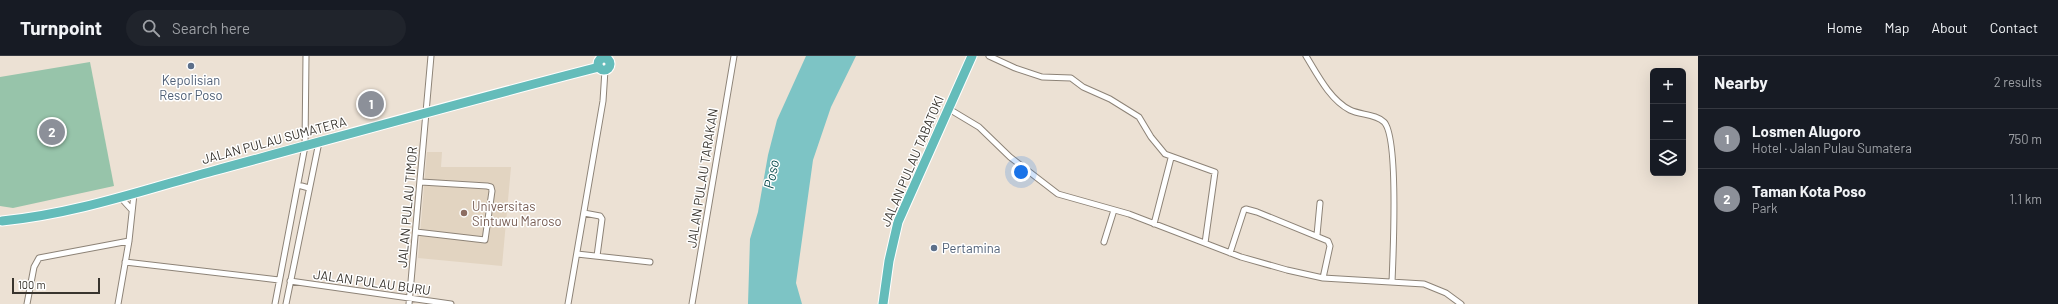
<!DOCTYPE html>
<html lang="en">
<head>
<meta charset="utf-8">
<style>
  :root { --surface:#171b24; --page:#20242c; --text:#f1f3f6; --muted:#9ea1a6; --line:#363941; --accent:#8c9099 }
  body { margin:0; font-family:Barlow,sans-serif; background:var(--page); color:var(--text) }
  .controls { position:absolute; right:12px; top:12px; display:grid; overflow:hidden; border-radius:6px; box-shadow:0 4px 16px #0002 }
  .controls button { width:36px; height:36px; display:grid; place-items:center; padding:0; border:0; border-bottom:1px solid var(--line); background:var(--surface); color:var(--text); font:20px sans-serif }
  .scale { position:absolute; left:12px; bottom:10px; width:88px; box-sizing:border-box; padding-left:4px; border:2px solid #38342e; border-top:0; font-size:11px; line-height:14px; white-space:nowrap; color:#38342e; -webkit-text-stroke:3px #fff; paint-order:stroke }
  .you { position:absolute; left:1021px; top:116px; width:14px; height:14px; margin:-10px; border:3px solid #fff; border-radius:50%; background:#1a73e8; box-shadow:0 0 0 6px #1a73e833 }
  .badge { display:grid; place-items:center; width:26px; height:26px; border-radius:50%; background:var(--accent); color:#fff; font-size:13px; font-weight:700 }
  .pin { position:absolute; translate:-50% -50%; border:2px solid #fff; box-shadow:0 1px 4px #0006 }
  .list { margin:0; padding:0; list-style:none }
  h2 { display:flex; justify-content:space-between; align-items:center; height:52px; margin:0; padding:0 16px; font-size:17px }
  h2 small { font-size:13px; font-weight:400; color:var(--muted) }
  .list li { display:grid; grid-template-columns:26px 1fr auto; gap:12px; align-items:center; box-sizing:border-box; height:60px; padding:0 16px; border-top:1px solid var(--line) }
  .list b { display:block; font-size:15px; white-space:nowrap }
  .list p { margin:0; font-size:13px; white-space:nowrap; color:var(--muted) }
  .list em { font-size:13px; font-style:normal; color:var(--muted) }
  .icon { flex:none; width:22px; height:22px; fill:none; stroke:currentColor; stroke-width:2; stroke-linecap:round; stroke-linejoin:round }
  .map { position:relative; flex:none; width:1698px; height:248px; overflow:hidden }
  header { display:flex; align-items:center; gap:24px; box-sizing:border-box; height:56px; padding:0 20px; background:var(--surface); border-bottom:1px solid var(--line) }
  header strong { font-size:19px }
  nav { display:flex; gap:22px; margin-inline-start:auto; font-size:14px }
  .search { width:280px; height:36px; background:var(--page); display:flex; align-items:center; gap:10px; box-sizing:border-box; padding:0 14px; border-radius:22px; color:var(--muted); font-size:15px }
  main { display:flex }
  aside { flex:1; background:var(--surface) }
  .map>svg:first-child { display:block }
</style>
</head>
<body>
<header>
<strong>Turnpoint</strong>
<div class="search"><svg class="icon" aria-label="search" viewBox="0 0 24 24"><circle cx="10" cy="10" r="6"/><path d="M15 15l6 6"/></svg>Search here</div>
<nav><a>Home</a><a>Map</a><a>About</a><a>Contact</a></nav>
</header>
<main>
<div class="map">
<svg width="1698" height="248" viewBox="0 0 1698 248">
  <rect width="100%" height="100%" fill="#ece1d4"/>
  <!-- education -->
  <path fill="#e2d4c1" d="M 427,96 L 442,96 L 441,111 L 511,111 L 502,210 L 418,202 Z"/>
  <!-- green -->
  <path fill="#97c4aa" d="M 90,6 L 114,130 L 13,152 L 0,150 L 0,21 Z"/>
  <!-- water -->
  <path fill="#7dc4c5" d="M 806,0 L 856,0 L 831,51 L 813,104 L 796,227 L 802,248 L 748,248 L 750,183 L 758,156 L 768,99 L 777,64 Z"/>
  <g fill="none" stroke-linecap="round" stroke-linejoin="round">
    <defs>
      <path id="minor" d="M 989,0 L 1015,12 L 1042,21 L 1071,22 L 1083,31 L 1110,43 L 1139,61 L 1151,81 L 1165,98 L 1215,116 L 1205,187
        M 1306,0 C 1317,18 1330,44 1350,54 C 1360,59 1376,58 1384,66 C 1399,81 1393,201 1392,226
        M 949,53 L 979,71 L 1010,101 L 1058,138 L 1129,158 L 1241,201 L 1287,214 L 1323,222 L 1424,228 L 1446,237 L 1461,248
        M 298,129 L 309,132
        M 121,142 L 131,153
        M 584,157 L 600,160 L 602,163 L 597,200
        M 1154,168 L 1171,102
        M 416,176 L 485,184 L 492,135 L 491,131 L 487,130 L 421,126
        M 1317,179 L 1320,147
        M 1104,186 L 1114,154
        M 1230,197 L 1244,154 L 1246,153 L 1257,156 L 1328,185 L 1330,190 L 1323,222
        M 577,198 L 650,206
        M 125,206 L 279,224
        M 290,225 L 451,248
        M 27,248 L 34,211 L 39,202 L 129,185
        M 118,248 L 129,185 L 134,138
        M 275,248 L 305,90 L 306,0
        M 286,248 L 319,86
        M 409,248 L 431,0
        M 568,248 L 603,45 L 605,14
        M 692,248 L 734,0"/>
      <path id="trunk" d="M598 8a6 6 0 1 1 12 0a6 6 0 1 1-12 0Z
        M 2,165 C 75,158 143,134 213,115 C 342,80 470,44 599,11
        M 883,248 L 889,205 L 898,166 L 972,0"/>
    </defs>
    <!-- minor casing -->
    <use href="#minor" stroke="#8d8377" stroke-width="7"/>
    <!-- trunk casing -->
    <use href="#trunk" stroke="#fff" stroke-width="11"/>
    <!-- minor -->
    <use href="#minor" stroke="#fff" stroke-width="5"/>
    <!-- trunk -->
    <use href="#trunk" stroke="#64bcba" stroke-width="9"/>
  </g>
  <!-- markers -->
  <g fill="#5c6f8a" stroke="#fff" stroke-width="1.5">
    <circle cx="191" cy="10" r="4"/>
    <circle cx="934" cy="192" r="4"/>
  </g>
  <circle fill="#8d6e63" stroke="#fff" stroke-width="1.5" cx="464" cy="157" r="4"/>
  <g text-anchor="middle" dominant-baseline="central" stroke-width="3" stroke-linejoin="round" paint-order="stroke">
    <!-- service labels -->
    <g font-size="13" fill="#4e5e75" stroke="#fff">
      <text x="191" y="24">Kepolisian<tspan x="191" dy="15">Resor Poso</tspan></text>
      <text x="942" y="192" text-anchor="start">Pertamina</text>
    </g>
    <!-- street labels -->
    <g font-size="13" fill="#38342e" stroke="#fff">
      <text transform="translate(274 84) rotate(-15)">JALAN PULAU SUMATERA</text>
      <text transform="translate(912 105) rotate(-67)">JALAN PULAU TABATOKI</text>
      <text transform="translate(702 122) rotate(-81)">JALAN PULAU TARAKAN</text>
      <text transform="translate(407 151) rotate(-85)">JALAN PULAU TIMOR</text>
      <text transform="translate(372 226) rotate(8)">JALAN PULAU BURU</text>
    </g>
    <!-- education labels -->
    <g font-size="13" fill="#785e54" stroke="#fff" text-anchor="start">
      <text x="472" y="150">Universitas<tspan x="472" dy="15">Sintuwu Maroso</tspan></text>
    </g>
    <!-- water labels -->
    <g font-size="14" font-style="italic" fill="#0b4c4d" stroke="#fff">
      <text transform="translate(771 118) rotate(-78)">Poso</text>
    </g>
  </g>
</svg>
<div class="controls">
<button>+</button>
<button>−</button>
<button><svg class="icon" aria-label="layers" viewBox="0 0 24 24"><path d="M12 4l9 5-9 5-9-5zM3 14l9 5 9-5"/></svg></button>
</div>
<div class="scale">100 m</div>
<div class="you"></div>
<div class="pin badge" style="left:371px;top:48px">1</div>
<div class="pin badge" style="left:52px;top:76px">2</div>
</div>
<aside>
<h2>Nearby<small>2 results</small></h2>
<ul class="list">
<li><span class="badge">1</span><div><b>Losmen Alugoro</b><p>Hotel · Jalan Pulau Sumatera</p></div><em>750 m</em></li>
<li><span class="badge">2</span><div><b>Taman Kota Poso</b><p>Park</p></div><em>1.1 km</em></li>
</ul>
</aside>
</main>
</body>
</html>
